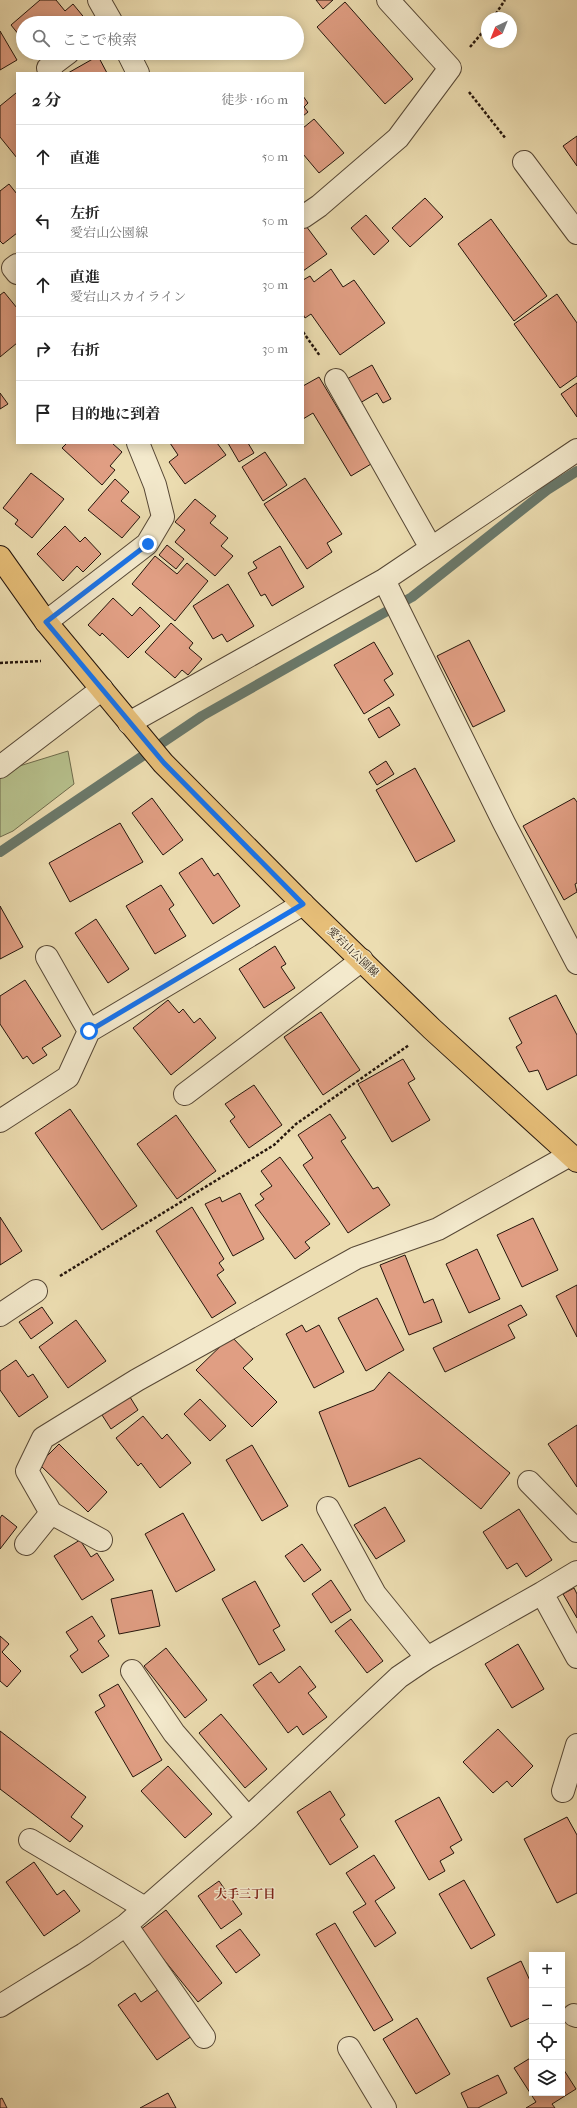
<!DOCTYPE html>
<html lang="ja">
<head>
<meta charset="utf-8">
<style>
  :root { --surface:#fff; --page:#f6f6f6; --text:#222; --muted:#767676; --line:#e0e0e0 }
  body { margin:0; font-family:"IM FELL French Canon","Noto Serif JP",serif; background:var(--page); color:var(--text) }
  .controls { position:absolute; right:12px; bottom:12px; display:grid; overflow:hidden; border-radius:0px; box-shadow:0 2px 10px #0003 }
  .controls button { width:36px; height:36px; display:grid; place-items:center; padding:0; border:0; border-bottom:1px solid var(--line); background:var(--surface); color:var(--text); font:20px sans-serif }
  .compass { position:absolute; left:481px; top:12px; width:36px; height:36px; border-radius:50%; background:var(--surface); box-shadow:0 2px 10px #0003; rotate:223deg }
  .stop { position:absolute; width:12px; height:12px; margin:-9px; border:3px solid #1a73e8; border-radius:50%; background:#fff }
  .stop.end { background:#1a73e8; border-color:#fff; box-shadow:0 1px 4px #0008 }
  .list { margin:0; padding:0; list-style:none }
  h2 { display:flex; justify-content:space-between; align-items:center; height:52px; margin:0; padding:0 16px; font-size:17px }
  h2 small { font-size:13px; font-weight:400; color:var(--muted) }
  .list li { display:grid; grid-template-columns:26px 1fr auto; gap:12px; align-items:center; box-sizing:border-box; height:64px; padding:0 16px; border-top:1px solid var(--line) }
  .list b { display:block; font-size:15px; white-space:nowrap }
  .list p { margin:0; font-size:13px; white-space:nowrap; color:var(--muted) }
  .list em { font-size:13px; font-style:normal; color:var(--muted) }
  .icon { flex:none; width:22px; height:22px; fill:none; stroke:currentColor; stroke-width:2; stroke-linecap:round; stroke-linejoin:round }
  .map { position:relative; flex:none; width:577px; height:2108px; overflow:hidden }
  .search { position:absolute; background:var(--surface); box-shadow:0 2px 10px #0003; left:16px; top:16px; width:288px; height:44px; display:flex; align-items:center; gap:10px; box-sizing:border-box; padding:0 14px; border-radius:22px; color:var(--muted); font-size:15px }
  .panel { position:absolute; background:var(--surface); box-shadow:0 2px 10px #0003; left:16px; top:72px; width:288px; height:372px; border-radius:0px }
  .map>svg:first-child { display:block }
</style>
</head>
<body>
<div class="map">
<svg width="577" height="2108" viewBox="0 0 577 2108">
  <rect width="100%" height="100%" fill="#ecddb1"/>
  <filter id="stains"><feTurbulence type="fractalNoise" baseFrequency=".005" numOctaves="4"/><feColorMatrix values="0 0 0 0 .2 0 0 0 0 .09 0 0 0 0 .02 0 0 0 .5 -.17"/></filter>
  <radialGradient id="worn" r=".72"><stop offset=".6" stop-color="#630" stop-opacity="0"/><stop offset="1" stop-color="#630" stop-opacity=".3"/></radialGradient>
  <!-- green -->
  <path fill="#b7c18d" stroke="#6e6b4c" d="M 68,751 L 74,784 L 13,831 L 0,837 L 0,772 Z"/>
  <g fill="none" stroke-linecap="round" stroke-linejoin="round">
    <!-- stream -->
    <path stroke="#6a796b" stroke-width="10" d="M 0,852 L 202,716 L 412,597 L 547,490 L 577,471"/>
  </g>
  <!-- building -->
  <path fill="#e09e83" stroke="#24150c" d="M 40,0 L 56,0 L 65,11 L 73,4 L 87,21 L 84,23 L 23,23 L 23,40 L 11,25 Z
    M 316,0 L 333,0 L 323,9 Z
    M 345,2 L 413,79 L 385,104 L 317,27 Z
    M 0,31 L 17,60 L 0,70 Z
    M 98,56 L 107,73 L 68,73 Z
    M 16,93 L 17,94 L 17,158 L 0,137 L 0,106 Z
    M 303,96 L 308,103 L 304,107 L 308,112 L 303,116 Z
    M 314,119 L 344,153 L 319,173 L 303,154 L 303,128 Z
    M 577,136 L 577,166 L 563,146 Z
    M 9,184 L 17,194 L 17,233 L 3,244 L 0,241 L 0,191 Z
    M 425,198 L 443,217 L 410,247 L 392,228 Z
    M 366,215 L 389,241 L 374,255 L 351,228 Z
    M 491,219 L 547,296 L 514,321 L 458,244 Z
    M 306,226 L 327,254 L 303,271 L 303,229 Z
    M 331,269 L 343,287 L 354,280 L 385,323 L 340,355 L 311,314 L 305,318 L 303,314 L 303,280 L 310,276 L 314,282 Z
    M 4,292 L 17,308 L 17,343 L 0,357 L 0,295 Z
    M 557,294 L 577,323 L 577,376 L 560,388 L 514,324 Z
    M 372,365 L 391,399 L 383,403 L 377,393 L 360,403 L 347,379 Z
    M 319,377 L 371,464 L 351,476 L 313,413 L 303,419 L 303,386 Z
    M 577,383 L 577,417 L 561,394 Z
    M 0,393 L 8,404 L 0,409 Z
    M 67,443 L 112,443 L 122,452 L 110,466 L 115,470 L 102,485 L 62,448 Z
    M 170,443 L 217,443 L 226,455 L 185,484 L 169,462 L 178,455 Z
    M 228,443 L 248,443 L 254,453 L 239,462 Z
    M 265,452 L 287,485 L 263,501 L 242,467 Z
    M 31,473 L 64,499 L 32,538 L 15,524 L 18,520 L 3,508 Z
    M 305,478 L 342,534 L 327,543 L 332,552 L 307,569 L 264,504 Z
    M 115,479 L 129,492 L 121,501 L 140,517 L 122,538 L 88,510 Z
    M 195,499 L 216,516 L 210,523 L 228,538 L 221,546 L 233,556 L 215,576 L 175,542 L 185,530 L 175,522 Z
    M 65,526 L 80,542 L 85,537 L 101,554 L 83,572 L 77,566 L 63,581 L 37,554 Z
    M 167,545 L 184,559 L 176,569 L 159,555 Z
    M 280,546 L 304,587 L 272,606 L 265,594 L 261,596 L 248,573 L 257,568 L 253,562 Z
    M 155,556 L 177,574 L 187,563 L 208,581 L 175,621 L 132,584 Z
    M 228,584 L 254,626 L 227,642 L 222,634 L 213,639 L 193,606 Z
    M 113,598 L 132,616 L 140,607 L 160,626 L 128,658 L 102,633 L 100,636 L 88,625 Z
    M 171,623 L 193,643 L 189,648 L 202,659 L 188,675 L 182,670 L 175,678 L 145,652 Z
    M 469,640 L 505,711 L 473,727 L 437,656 Z
    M 374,642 L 393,674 L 384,680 L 394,695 L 364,714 L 334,665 Z
    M 389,707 L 400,725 L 379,738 L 368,719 Z
    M 386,761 L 394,774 L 377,785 L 369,772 Z
    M 415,768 L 455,841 L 416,862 L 376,790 Z
    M 152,798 L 183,840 L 163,855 L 132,813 Z
    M 574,798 L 577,802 L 577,883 L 575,884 L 577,892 L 564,900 L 523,826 Z
    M 120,823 L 143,862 L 70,902 L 49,863 Z
    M 202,858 L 214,876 L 218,873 L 240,906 L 213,924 L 179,873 Z
    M 161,885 L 174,905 L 169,909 L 186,936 L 155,954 L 126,906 Z
    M 0,906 L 23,947 L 0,959 Z
    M 96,919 L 129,969 L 108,983 L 75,933 Z
    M 275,946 L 286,964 L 281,967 L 295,988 L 264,1008 L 239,969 Z
    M 25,980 L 61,1036 L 42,1048 L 47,1055 L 33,1064 L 27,1056 L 23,1059 L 0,1024 L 0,996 Z
    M 556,995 L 577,1035 L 577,1075 L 547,1090 L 538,1070 L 529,1072 L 516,1047 L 522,1043 L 509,1018 Z
    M 168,1000 L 179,1013 L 183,1009 L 194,1023 L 200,1018 L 216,1038 L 171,1075 L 133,1028 Z
    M 321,1012 L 360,1070 L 323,1095 L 284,1037 Z
    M 403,1059 L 415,1079 L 408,1083 L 430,1120 L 392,1142 L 358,1084 Z
    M 254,1085 L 282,1125 L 249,1148 L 230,1121 L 235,1117 L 225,1104 Z
    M 70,1109 L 137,1206 L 102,1230 L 35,1133 Z
    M 330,1114 L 346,1138 L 341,1141 L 373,1189 L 378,1187 L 390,1205 L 348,1233 L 303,1165 L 313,1158 L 298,1135 Z
    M 176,1115 L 216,1171 L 177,1199 L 137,1144 Z
    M 280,1157 L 330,1224 L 305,1242 L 310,1248 L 295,1259 L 255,1205 L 264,1199 L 260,1194 L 272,1186 L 261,1171 Z
    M 240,1193 L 264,1239 L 233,1256 L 205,1204 L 220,1197 L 222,1202 Z
    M 192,1207 L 224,1259 L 219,1263 L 224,1270 L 217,1275 L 236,1303 L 212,1318 L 156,1231 Z
    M 0,1217 L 22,1251 L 0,1265 Z
    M 533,1218 L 558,1270 L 522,1287 L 497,1235 Z
    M 477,1249 L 500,1299 L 469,1313 L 446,1264 Z
    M 405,1255 L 424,1303 L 433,1299 L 442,1322 L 409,1335 L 380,1265 Z
    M 577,1285 L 577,1337 L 556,1296 Z
    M 377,1298 L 404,1350 L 366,1371 L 338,1318 Z
    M 521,1305 L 527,1315 L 508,1325 L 515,1338 L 445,1372 L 433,1348 Z
    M 42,1307 L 53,1323 L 31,1339 L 19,1322 Z
    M 76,1320 L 106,1361 L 68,1388 L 39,1347 Z
    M 302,1325 L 306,1332 L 319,1325 L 344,1372 L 314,1388 L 286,1334 Z
    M 231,1336 L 253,1359 L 243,1368 L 277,1402 L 252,1427 L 196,1370 Z
    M 16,1360 L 28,1377 L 33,1374 L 48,1397 L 19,1417 L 0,1390 L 0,1371 Z
    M 389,1372 L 510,1473 L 481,1509 L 420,1458 L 349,1487 L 319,1412 L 374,1390 Z
    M 130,1397 L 138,1410 L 111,1429 L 102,1415 Z
    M 200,1399 L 226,1426 L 210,1441 L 184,1414 Z
    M 143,1416 L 162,1439 L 167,1434 L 191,1463 L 160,1488 L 141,1463 L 138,1466 L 116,1438 Z
    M 577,1425 L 577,1487 L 548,1444 Z
    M 59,1444 L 107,1492 L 88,1512 L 39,1464 Z
    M 252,1445 L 288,1506 L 262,1521 L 226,1460 Z
    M 385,1507 L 405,1541 L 376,1559 L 354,1525 Z
    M 519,1509 L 552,1560 L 526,1577 L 517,1563 L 507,1569 L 483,1532 Z
    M 183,1513 L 215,1570 L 176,1592 L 145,1534 Z
    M 2,1515 L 17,1527 L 0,1549 L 0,1518 Z
    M 80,1540 L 91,1557 L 97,1553 L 114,1580 L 82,1600 L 54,1556 Z
    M 302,1544 L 321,1570 L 304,1582 L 285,1556 Z
    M 331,1580 L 351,1610 L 331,1623 L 312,1594 Z
    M 255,1581 L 280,1626 L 273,1630 L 285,1650 L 259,1665 L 222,1599 Z
    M 574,1588 L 577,1594 L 577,1618 L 563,1594 Z
    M 152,1590 L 160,1626 L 119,1634 L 111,1599 Z
    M 92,1616 L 105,1636 L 98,1641 L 109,1656 L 82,1673 L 70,1656 L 78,1650 L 66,1632 Z
    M 351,1619 L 383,1661 L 367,1673 L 335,1631 Z
    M 0,1636 L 9,1644 L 2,1652 L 21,1671 L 7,1687 L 0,1681 Z
    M 518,1644 L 544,1689 L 512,1708 L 485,1664 Z
    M 166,1648 L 207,1700 L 185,1718 L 144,1666 Z
    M 300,1666 L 316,1687 L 308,1693 L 327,1717 L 303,1735 L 297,1726 L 288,1733 L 253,1685 L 271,1672 L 279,1683 Z
    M 118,1684 L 162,1760 L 133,1777 L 95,1712 L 105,1706 L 99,1695 Z
    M 221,1714 L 267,1769 L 245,1788 L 199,1733 Z
    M 498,1729 L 533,1766 L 512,1787 L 507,1781 L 493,1793 L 463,1762 Z
    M 0,1731 L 86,1797 L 71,1817 L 83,1826 L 70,1842 L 0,1789 Z
    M 168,1766 L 212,1814 L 185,1838 L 141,1791 Z
    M 330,1791 L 345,1815 L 340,1819 L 358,1847 L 330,1865 L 297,1812 Z
    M 439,1797 L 462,1840 L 450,1847 L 454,1853 L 440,1861 L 445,1871 L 429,1880 L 395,1821 Z
    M 567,1817 L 577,1835 L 577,1893 L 557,1903 L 524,1839 Z
    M 374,1855 L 395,1888 L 375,1901 L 396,1933 L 375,1947 L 353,1912 L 366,1904 L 346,1873 Z
    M 34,1862 L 57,1895 L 64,1890 L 80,1911 L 44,1936 L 6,1882 Z
    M 464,1880 L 495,1935 L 471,1949 L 439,1894 Z
    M 219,1881 L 242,1914 L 221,1929 L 198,1896 Z
    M 166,1910 L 222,1983 L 198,2002 L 140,1930 Z
    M 335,1923 L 393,2020 L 374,2031 L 316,1934 Z
    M 240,1929 L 260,1955 L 236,1973 L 216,1946 Z
    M 521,1961 L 532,1985 L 532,2017 L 511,2027 L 487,1978 Z
    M 159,1989 L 192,2036 L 157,2060 L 118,2005 L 135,1993 L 141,2002 Z
    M 417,2018 L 450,2074 L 416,2094 L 383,2039 Z
    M 532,2057 L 532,2093 L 562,2093 L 562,2067 L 576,2089 L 552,2104 L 555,2108 L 526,2108 L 536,2102 L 514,2068 Z
    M 498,2075 L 507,2093 L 478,2108 L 468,2108 L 461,2093 Z
    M 168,2093 L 176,2108 L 140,2108 Z
    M 2,2098 L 7,2108 L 0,2108 L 0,2099 Z"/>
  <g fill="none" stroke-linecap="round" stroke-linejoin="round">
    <defs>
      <path id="minor" d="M 99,0 L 112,23
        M 128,53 L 138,73
        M 51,73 L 48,68 L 68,53
        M 524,162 L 577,233
        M 303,217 L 319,206 L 398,138 L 450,68 L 388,0
        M 17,265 L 13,268 L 17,273
        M 336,380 L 431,548
        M 384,580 L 504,823 L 577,963
        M 46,622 L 147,544 L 163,517 L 155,485 L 138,443
        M 129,723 L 384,580 L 577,450
        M 0,767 L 102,689
        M 47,957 L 89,1031
        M 185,1094 L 362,960
        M 0,1121 L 68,1077 L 89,1031 L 303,904
        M 0,1315 L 36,1291
        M 529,1482 L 577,1531
        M 328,1508 L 375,1594 L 427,1658
        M 51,1513 L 101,1540
        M 26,1544 L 51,1513 L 27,1471 L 43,1438 L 137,1380 L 356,1258 L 438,1229 L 570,1155
        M 542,1593 L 577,1657
        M 132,1671 L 174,1733 L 248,1818
        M 563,1791 L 577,1745
        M 30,1840 L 145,1908
        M 126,1925 L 204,2037
        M 0,2006 L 84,1954 L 126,1925 L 248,1818 L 399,1677 L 427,1658 L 542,1593 L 577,1572
        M 574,2015 L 577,2016
        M 349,2048 L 385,2108"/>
      <path id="major" d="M 0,557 L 46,622 L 163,763 L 303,904 L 432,1029 L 577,1161"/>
    </defs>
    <!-- minor casing -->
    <use href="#minor" stroke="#564735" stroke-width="24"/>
    <!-- major casing -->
    <use href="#major" stroke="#24150c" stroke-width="24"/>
    <!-- path -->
    <path stroke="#24150c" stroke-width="2.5" stroke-dasharray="3 2" stroke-linecap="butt" d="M 493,18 L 505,0
      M 470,47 L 487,27
      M 469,92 L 506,139
      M 303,332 L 320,356
      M 0,663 L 41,661
      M 60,1276 L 274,1145 L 296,1124 L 409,1045"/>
    <!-- minor -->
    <use href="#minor" stroke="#f3e9cc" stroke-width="22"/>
    <!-- major -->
    <use href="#major" stroke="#e6be78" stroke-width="22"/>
  </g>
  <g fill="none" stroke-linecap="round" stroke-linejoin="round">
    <!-- route -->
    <path stroke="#1a73e8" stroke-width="5" d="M 89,1031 L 303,904 L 164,763 L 46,622 L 148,544"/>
  </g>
  <g text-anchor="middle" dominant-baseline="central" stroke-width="3" stroke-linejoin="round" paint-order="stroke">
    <!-- street labels -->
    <g font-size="11" fill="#24150c" stroke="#f3e9cc">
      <text transform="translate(353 952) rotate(44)">愛宕山公園線</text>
    </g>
    <!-- neighbourhood labels -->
    <g font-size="12" font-weight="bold" fill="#7a1f14" stroke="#f3e9cc">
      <text x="245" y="1894">大手三丁目</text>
    </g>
  </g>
  <rect width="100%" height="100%" filter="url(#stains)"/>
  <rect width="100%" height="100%" fill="url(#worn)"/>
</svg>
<div class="controls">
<button>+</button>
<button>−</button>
<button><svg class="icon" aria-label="locate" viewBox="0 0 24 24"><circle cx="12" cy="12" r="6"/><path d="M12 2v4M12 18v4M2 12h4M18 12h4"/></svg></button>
<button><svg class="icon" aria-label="layers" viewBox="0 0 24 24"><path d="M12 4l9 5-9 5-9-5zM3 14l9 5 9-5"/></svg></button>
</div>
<svg class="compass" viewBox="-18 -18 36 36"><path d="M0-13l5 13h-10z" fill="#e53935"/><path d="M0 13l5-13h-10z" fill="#767676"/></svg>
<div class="stop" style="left:89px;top:1031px"></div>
<div class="stop end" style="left:148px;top:544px"></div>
<div class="search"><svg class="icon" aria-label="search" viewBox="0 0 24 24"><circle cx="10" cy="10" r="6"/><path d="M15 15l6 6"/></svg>ここで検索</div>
<section class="panel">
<h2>2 分<small>徒歩 · 160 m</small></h2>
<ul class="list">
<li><svg class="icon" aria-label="ahead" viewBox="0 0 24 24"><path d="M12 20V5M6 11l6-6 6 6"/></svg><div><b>直進</b></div><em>50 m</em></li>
<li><svg class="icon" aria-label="left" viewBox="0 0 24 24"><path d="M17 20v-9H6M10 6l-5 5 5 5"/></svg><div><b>左折</b><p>愛宕山公園線</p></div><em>50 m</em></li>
<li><svg class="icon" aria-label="ahead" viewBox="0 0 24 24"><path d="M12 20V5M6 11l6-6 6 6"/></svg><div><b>直進</b><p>愛宕山スカイライン</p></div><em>30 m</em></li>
<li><svg class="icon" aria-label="right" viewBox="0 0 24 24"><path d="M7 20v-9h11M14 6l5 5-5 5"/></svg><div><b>右折</b></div><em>30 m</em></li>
<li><svg class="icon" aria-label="arrive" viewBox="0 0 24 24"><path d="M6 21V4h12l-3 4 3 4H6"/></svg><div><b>目的地に到着</b></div></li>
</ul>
</section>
</div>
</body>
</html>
